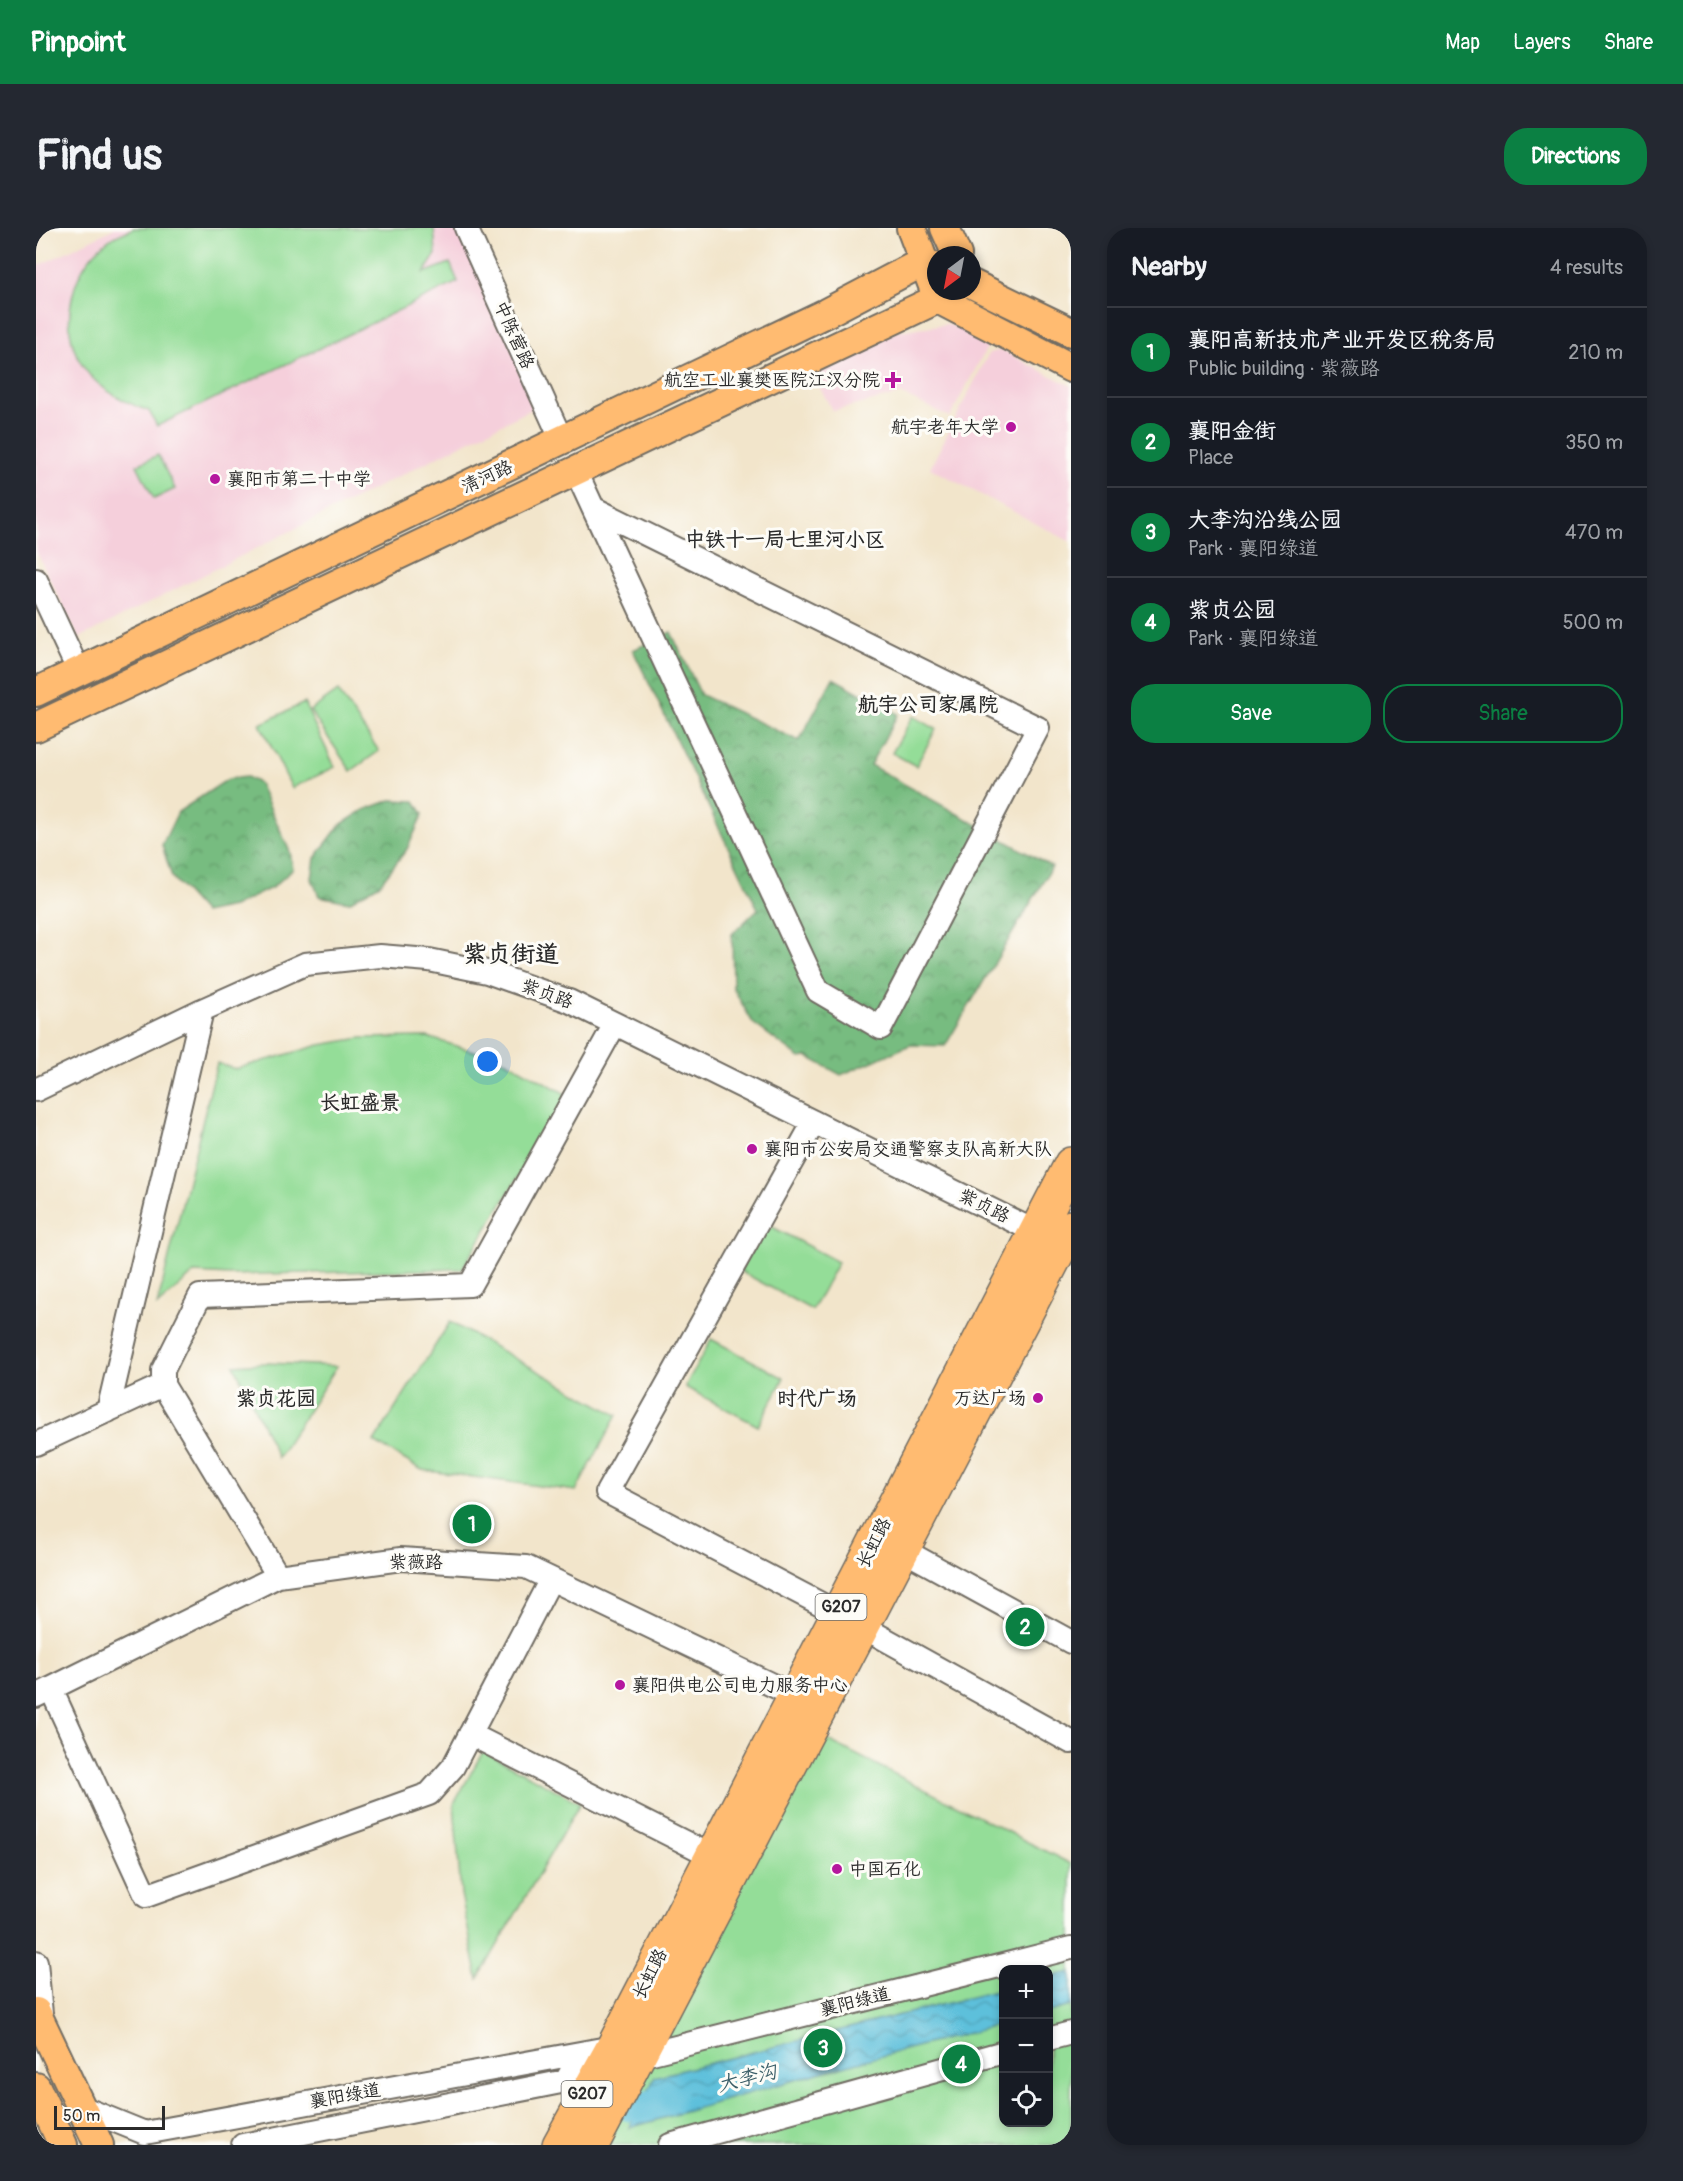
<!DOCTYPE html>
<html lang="en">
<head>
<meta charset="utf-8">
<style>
  :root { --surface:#171b24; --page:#242831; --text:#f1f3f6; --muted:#9ea1a6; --line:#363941; --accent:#0b8043 }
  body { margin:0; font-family:Pangolin,"LXGW WenKai TC",sans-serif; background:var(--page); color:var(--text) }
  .controls { position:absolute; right:18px; bottom:18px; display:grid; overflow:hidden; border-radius:12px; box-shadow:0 3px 9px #0003 }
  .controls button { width:54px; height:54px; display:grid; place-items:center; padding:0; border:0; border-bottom:2px solid var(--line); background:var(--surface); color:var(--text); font:30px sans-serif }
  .compass { position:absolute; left:891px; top:18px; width:54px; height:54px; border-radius:50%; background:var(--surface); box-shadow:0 3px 9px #0003; rotate:212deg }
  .scale { position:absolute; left:18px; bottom:15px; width:111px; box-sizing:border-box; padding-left:6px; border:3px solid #2b2b2b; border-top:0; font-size:16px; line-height:21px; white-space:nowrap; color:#2b2b2b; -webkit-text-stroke:4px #fdfcf7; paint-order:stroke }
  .you { position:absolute; left:452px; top:834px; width:21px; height:21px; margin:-15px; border:4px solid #fff; border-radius:50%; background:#1a73e8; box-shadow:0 0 0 9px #1a73e833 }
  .badge { display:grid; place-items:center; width:39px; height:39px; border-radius:50%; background:var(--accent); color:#fff; font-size:20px; font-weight:700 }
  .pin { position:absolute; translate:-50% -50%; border:3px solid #fff; box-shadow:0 2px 6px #0006 }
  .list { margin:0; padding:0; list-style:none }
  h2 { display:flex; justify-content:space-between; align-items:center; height:78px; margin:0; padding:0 24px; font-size:26px }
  h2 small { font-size:20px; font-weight:400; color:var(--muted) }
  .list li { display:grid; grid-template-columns:39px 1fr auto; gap:18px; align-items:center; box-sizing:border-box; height:90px; padding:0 24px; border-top:2px solid var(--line) }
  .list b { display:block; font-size:22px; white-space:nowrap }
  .list p { margin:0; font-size:20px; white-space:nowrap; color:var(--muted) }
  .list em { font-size:20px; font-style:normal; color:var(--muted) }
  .actions { display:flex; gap:12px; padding:18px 24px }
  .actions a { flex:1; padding:14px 0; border:2px solid var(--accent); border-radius:24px; text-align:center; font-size:21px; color:var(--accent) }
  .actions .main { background:var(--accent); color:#fff }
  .icon { flex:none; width:33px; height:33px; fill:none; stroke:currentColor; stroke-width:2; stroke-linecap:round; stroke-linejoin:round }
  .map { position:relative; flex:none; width:1035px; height:1917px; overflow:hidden; border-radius:24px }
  header { display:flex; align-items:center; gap:36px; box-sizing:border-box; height:84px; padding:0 30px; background:var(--accent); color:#fff }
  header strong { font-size:28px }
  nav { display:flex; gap:33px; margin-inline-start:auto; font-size:21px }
  .intro { display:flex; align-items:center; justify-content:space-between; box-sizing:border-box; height:144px; padding:0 36px }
  h1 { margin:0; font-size:42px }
  .button { padding:15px 27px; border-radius:24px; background:var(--accent); color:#fff; font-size:21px; font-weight:700 }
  main { display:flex; gap:36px; padding:0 36px }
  aside { flex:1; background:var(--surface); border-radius:24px; box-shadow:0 3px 9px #0003 }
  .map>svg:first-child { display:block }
</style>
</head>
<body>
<header>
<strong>Pinpoint</strong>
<nav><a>Map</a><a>Layers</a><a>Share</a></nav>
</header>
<div class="intro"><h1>Find us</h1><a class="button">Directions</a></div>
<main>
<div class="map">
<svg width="1035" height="1917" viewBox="0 0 1035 1917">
  <defs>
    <pattern id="forest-crowns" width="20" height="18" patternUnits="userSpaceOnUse" patternTransform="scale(1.5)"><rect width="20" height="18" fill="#77bc80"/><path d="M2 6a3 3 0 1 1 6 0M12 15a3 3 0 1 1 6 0" fill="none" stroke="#629969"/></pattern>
    <pattern id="water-waves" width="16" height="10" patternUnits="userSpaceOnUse" patternTransform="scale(1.5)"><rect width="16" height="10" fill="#5dc0db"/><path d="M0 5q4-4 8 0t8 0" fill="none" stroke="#4d9cb2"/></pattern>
  </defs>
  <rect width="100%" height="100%" fill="#fdfcf7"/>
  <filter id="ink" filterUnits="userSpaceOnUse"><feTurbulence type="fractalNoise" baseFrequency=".0167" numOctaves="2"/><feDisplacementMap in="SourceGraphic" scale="12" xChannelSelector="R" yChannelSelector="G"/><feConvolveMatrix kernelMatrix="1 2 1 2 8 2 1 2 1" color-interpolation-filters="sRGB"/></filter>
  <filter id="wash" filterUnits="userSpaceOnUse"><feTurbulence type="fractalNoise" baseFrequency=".008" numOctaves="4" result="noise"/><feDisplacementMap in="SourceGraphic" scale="24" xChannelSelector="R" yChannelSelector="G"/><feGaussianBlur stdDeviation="1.35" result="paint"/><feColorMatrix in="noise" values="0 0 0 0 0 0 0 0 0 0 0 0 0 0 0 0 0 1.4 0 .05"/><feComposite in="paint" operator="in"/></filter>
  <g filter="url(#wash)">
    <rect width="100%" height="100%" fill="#f2e5cb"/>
    <!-- built -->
    <path fill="#f5cfdb" d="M 79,0 L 424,0 L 502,178 L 43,410 L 0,323 L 0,39 Z
      M 911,96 L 956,110 L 914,189 L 865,166 L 797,183 L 772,139 L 856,104 Z
      M 966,122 L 1035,158 L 1035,314 L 894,240 L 953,125 Z"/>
    <!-- green -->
    <path fill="#94dd98" stroke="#608462" stroke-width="1.5" fill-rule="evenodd" d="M 98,0 L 398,0 L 400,26 L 388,45 L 414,35 L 422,54 L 121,198 L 113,183 C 87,174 57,158 43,132 C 23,93 36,38 73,12 C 80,7 90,4 98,0 Z
      M 122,227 L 139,261 L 118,271 L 101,237 Z
      M 302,463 L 343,523 L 315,543 L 274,483 Z
      M 268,475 L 299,539 L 256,560 L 224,496 Z
      M 877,488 L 900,501 L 880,538 L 856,525 Z
      M 391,809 L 470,833 L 532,867 L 426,1041 L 194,1047 L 158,1045 L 121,1078 L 181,835 L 199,841 L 284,817 L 325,810 Z
      M 729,995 L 802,1034 L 776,1082 L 704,1043 Z
      M 414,1094 L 581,1187 L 540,1263 L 386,1242 L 338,1214 Z
      M 675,1111 L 748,1150 L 722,1198 L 649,1159 Z
      M 230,1135 L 301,1138 L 242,1230 L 198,1137 Z
      M 778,1505 L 1035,1636 L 1035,1917 L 556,1917 ZM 968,1742 L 1012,1742 L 1012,1894 L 968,1894 Z
      M 447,1523 L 544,1575 L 442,1751 L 425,1666 L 418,1576 Z"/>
    <!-- forest -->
    <path fill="url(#forest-crowns)" stroke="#517456" stroke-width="1.5" d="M 635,404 L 665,467 L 763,513 L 797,450 L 862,486 L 834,537 L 1016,639 L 909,818 L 874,817 L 805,847 L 772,829 L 764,830 L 717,795 L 697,760 L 696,706 L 722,681 L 597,422 Z
      M 211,549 L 223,555 L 254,624 L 257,641 L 237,659 L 197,679 L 168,685 L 136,649 L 126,617 L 142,584 L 192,551 Z
      M 355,572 L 379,573 L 387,586 L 371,621 L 344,656 L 313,674 L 283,668 L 276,651 L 279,630 L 304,597 L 328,582 Z"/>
    <!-- water -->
    <path fill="url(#water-waves)" stroke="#447683" stroke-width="1.5" d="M 1035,1744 L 1035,1778 L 1013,1784 L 1013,1749 Z
      M 967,1761 L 967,1796 L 800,1840 L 593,1900 L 619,1849 Z"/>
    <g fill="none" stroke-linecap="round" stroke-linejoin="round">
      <!-- river -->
      <path stroke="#5dc0db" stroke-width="27" d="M 594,1880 L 638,1870"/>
    </g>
  </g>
  <g filter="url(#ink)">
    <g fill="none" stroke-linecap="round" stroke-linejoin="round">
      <defs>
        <path id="minor" d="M 430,0 L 526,213
          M 539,241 L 557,280 L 782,763 L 845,800 L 1002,500 L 557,280
          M 0,352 L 43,444
          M 0,862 L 166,782 L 269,736 L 344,728 L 393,732 L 451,744 L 533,773 L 1000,1004
          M 778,894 L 571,1264 L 802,1385
          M 72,1183 L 166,782
          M 0,1216 L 127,1157
          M 867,1322 L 1035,1414
          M 242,1348 L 127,1157 L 127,1142 L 164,1068 L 434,1057 L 579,796
          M 827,1399 L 1035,1514
          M 15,1461 L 110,1668 L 393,1566 L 417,1539 L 515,1351
          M 0,1468 L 242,1348 L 365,1331 L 490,1339 L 759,1468
          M 434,1506 L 676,1628
          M 0,1734 L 6,1796
          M 1012,1811 L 1035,1805
          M 604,1828 L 1035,1720
          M 45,1879 L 109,1905 L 577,1819
          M 207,1917 L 530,1853 L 546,1825
          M 634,1917 L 968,1824"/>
        <path id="major" d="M 875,0 L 902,71 L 1035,140
          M 909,0 L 921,27
          M 936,56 L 1035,104
          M 0,464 L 790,85 L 887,34 L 900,40
          M 0,499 L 918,63
          M 0,1784 L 63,1917
          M 0,1859 L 27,1917"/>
        <path id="highway" d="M 523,1917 L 577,1819 L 1035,936
          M 556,1917 L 1035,999"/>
      </defs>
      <!-- minor casing -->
      <use href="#minor" stroke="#716c63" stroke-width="26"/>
      <!-- major casing -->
      <use href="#major" stroke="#716c63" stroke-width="32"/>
      <!-- highway casing -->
      <use href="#highway" stroke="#716c63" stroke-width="36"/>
      <!-- minor -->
      <use href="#minor" stroke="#fff" stroke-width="22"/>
      <!-- major -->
      <use href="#major" stroke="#ffbb71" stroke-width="28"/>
      <!-- highway -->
      <use href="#highway" stroke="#ffbb71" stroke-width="33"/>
    </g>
  </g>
  <!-- markers -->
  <g fill="#b5179e" stroke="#fdfcf7" stroke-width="2">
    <path d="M854 143h6v6h6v6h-6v6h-6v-6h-6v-6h6z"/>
    <circle cx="975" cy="199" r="6"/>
    <circle cx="179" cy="251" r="6"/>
    <circle cx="716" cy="921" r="6"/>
    <circle cx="1002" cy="1170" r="6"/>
    <circle cx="584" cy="1457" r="6"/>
    <circle cx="801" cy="1641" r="6"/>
  </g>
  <g text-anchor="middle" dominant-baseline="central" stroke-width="6" stroke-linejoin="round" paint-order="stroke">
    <!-- shield labels -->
    <g fill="#fdfcf7" stroke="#6a6a68" stroke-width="1.5">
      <rect x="779.5" y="1366" width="51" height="26" rx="4.5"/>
      <rect x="525.5" y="1853" width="51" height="26" rx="4.5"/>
    </g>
    <g font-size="16" font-weight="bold" fill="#2b2b2b">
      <text x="805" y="1379">G207</text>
      <text x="551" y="1866">G207</text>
    </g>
    <!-- street labels -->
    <g font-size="18" fill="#2b2b2b" stroke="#fdfcf7">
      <text transform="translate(478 107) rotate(66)">中陈营路</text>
      <text transform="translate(451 249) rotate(-25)">清河路</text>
      <text transform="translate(511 766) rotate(20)">紫贞路</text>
      <text transform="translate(948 978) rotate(26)">紫贞路</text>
      <text transform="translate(838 1315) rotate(-63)">长虹路</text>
      <text x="380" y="1334">紫薇路</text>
      <text transform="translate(614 1746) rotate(-63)">长虹路</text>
      <text transform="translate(819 1774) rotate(-14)">襄阳绿道</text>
      <text transform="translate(309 1868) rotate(-10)">襄阳绿道</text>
    </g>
    <!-- poi labels -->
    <g font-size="18" fill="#2b2b2b" stroke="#fdfcf7" text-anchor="start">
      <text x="844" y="152" text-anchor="end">航空工业襄樊医院江汉分院</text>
      <text x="963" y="199" text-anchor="end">航宇老年大学</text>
      <text x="191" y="251">襄阳市第二十中学</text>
      <text x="728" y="921">襄阳市公安局交通警察支队高新大队</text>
      <text x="990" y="1170" text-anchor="end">万达广场</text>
      <text x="596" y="1457">襄阳供电公司电力服务中心</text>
      <text x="813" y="1641">中国石化</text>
    </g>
    <!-- neighbourhood labels -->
    <g font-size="20" font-weight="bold" fill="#2b2b2b" stroke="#fdfcf7">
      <text x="749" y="311">中铁十一局七里河小区</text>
      <text x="892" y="476">航宇公司家属院</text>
      <text x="324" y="874">长虹盛景</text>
      <text x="240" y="1170">紫贞花园</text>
      <text x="781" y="1170">时代广场</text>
    </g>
    <!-- water labels -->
    <g font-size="20" font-style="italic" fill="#3c5f69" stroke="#fdfcf7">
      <text transform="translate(711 1850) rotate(-14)">大李沟</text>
    </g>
    <!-- district labels -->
    <g font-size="24" font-weight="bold" fill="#2b2b2b" stroke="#fdfcf7">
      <text x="475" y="726">紫贞街道</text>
    </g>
  </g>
</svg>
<div class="controls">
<button>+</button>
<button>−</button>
<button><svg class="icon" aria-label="locate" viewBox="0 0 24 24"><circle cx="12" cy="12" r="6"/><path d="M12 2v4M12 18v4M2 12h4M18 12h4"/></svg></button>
</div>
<svg class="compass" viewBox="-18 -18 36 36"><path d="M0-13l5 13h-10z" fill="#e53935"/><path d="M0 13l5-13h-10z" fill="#9ea1a6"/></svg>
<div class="scale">50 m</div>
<div class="you"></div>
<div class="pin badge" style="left:436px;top:1296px">1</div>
<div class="pin badge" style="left:989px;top:1399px">2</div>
<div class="pin badge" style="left:787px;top:1820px">3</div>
<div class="pin badge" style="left:925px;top:1836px">4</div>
</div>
<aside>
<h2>Nearby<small>4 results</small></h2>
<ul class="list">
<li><span class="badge">1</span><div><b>襄阳高新技术产业开发区税务局</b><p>Public building · 紫薇路</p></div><em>210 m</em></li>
<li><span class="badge">2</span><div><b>襄阳金街</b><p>Place</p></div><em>350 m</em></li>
<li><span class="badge">3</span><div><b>大李沟沿线公园</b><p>Park · 襄阳绿道</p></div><em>470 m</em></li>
<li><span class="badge">4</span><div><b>紫贞公园</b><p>Park · 襄阳绿道</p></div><em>500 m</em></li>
</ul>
<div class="actions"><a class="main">Save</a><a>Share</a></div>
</aside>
</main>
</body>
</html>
